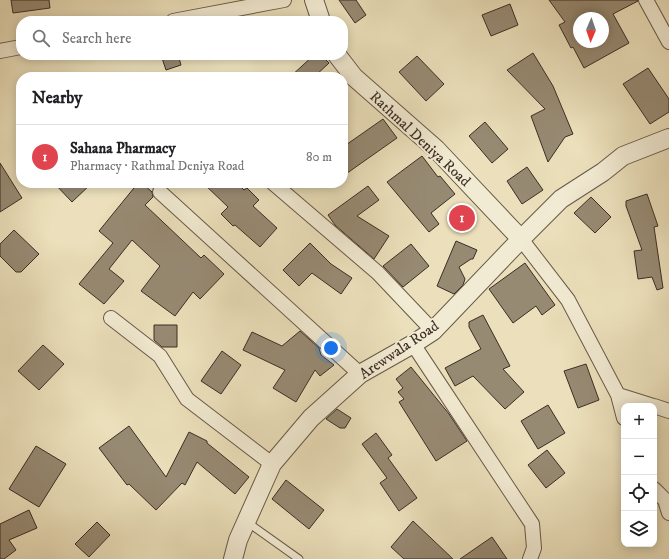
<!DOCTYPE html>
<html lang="en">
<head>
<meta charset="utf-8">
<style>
  :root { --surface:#fff; --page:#f2f2f2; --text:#202124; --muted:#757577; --line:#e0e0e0; --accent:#2563eb }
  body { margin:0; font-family:"IM FELL DW Pica",serif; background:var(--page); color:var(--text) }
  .controls { position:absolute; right:12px; bottom:12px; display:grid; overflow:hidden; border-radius:8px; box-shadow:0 2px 10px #0003 }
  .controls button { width:36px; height:36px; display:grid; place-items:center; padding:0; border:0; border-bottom:1px solid var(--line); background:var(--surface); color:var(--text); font:20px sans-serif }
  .compass { position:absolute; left:573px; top:12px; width:36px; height:36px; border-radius:50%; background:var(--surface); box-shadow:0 2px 10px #0003; rotate:182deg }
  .you { position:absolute; left:331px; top:348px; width:14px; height:14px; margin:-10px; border:3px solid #fff; border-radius:50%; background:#1a73e8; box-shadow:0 0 0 6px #1a73e833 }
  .badge { display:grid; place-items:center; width:26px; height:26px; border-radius:50%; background:var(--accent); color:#fff; font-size:13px; font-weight:700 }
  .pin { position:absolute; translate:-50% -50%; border:2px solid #fff; box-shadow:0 1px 4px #0006 }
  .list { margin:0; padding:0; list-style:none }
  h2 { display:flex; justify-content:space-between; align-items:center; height:52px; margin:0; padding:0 16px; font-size:17px }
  h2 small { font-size:13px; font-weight:400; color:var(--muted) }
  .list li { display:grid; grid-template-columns:26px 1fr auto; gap:12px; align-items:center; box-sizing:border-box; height:64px; padding:0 16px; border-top:1px solid var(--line) }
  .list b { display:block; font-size:15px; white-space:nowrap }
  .list p { margin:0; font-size:13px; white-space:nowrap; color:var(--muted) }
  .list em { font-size:13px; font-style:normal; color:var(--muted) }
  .icon { flex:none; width:22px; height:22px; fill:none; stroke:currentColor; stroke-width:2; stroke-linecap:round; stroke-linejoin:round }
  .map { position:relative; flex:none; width:669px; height:559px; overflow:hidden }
  .search { position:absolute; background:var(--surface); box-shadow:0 2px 10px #0003; left:16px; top:16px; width:332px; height:44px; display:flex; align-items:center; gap:10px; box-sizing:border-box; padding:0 14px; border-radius:16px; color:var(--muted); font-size:15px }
  .panel { position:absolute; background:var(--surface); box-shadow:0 2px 10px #0003; left:16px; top:72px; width:332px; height:116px; border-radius:16px }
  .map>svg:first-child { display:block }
</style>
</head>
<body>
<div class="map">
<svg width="669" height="559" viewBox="0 0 669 559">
  <rect width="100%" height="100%" fill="#ebe0bb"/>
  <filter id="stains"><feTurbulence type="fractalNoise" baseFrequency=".005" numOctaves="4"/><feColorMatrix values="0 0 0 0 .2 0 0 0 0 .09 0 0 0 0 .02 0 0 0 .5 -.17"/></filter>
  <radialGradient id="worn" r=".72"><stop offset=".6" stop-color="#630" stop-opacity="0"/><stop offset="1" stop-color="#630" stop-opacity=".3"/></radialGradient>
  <!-- building -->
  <path fill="#978a73" stroke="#3c2d25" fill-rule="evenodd" d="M 11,0 L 49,0 L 50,8 L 13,13 Z
    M 339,0 L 356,0 L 366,15 L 355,23 Z
    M 549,0 L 638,0 L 638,1 L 613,14 L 629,43 L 584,68 L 573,47 L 571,48 L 559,25 L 565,22 ZM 579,18 L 603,18 L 603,42 L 579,42 Z
    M 510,4 L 518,25 L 491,36 L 482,15 Z
    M 533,53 L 553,86 L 573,134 L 565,137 L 548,162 L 531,116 L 545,109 L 507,70 Z
    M 161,55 L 178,55 L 181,65 L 166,70 Z
    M 314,55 L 321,55 L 329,63 L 314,77 L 290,77 Z
    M 417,56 L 444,84 L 426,101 L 399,72 Z
    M 648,68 L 669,99 L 669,112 L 650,124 L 623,84 Z
    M 383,119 L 397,138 L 343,176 L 343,147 Z
    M 485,122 L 508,149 L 492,163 L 469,136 Z
    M 422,156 L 438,177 L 440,176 L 455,194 L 431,213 L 439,224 L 429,232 L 387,182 Z
    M 0,163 L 22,198 L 0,212 Z
    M 527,167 L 543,190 L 522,204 L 507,181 Z
    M 54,183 L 92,183 L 72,202 Z
    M 138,183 L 142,183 L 152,192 L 153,197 L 145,205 L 201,258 L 204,255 L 224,274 L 200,299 L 193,292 L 175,316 L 141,291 L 160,266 L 132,240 L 109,269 L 124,281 L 104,304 L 79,284 L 113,243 L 99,231 Z
    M 203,183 L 237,183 L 244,190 L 247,188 L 259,200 L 253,206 L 277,228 L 260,247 L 235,225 L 233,226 L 221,214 L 228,207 Z
    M 368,186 L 379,200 L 357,216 L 389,236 L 374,259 L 335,225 L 328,215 Z
    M 647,194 L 658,226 L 654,227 L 663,288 L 657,290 L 652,277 L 638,279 L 634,251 L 642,250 L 626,206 L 626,201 Z
    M 591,197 L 611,217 L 595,233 L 574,213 Z
    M 14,230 L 39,254 L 21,272 L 16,272 L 0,256 L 0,244 Z
    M 456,241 L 477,250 L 473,259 L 471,259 L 459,267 L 465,279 L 463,285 L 454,294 L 437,286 Z
    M 310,243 L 331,264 L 352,278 L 341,294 L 312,273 L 299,286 L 283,270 Z
    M 411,244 L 429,266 L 403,287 L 383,266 Z
    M 525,263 L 555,305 L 542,315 L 536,306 L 513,323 L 489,289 Z
    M 483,315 L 510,366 L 503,369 L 524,392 L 505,409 L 473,376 L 455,386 L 445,368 L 481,349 L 469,327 L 469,322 Z
    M 154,325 L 177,325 L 177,347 L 162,347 L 154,340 Z
    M 300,331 L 319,348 L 321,355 L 334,365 L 320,376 L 315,370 L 296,402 L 273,388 L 285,370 L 243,350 L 252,332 L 282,346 Z
    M 43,345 L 64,364 L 39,390 L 18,371 Z
    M 222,351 L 241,365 L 221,394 L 201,381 Z
    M 586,364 L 599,400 L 578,408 L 564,371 Z
    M 411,367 L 449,414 L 467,441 L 436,461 L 399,402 L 404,399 L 398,392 L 403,388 L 396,379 Z
    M 548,405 L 565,433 L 538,449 L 521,421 Z
    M 337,409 L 351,418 L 345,428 L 340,428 L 326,419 Z
    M 129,426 L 166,477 L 189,432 L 207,441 L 207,443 L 249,477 L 235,494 L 197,462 L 185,485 L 182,483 L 156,510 L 129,484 L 127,485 L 99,448 Z
    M 376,433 L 392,455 L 388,458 L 417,498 L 399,511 L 380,483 L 387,478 L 362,444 Z
    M 36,446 L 66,464 L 39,507 L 9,489 Z
    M 547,450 L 565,473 L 546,488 L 528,465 Z
    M 286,480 L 324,510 L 309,529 L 272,499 Z
    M 29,510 L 37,528 L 9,540 L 16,550 L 4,559 L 0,559 L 0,524 Z
    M 413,521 L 453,559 L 404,559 L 391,547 Z
    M 97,522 L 110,535 L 89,557 L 75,544 Z
    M 492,537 L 507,559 L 460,559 Z"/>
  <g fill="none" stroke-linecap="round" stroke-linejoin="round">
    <defs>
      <path id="service" d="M 247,522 L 299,559"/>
      <path id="minor" d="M 646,0 L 669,42
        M 173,21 L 284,0
        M 0,51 L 21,47
        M 273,183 L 378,273 L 433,331
        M 160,192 L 360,374
        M 521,239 L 568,300 L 618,395 L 624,418
        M 111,318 L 160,356 L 187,399 L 272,464
        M 413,344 L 532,524 L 534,548 L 530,559
        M 618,395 L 653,406
        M 654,406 L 669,411
        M 654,489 L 665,500 L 669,513"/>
      <path id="tertiary" d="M 314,0 L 321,21
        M 337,55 L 354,77 L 436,149 L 521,239
        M 233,559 L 238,540 L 272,464 L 311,418 L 360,374 L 413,344 L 433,331 L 521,239 L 561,199 L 603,172 L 623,156 L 669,138"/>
    </defs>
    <!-- service casing -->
    <use href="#service" stroke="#685a4a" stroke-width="9"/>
    <!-- minor casing -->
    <use href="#minor" stroke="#685a4a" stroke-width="16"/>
    <!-- tertiary casing -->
    <use href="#tertiary" stroke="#685a4a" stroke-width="20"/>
    <!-- service -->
    <use href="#service" stroke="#f2ebd3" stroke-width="7"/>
    <!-- minor -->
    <use href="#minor" stroke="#f2ebd3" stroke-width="14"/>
    <!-- tertiary -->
    <use href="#tertiary" stroke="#f2ebd3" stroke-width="18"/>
  </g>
  <g text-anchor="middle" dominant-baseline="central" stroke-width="4" stroke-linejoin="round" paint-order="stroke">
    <!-- street labels -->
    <g font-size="15" fill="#3c2d25" stroke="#f2ebd3">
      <text transform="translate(420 139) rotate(43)">Rathmal Deniya Road</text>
      <text transform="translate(399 350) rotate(-34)">Arewwala Road</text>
    </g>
  </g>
  <rect width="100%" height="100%" filter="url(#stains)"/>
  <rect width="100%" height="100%" fill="url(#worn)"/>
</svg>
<div class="controls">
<button>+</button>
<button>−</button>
<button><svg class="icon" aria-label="locate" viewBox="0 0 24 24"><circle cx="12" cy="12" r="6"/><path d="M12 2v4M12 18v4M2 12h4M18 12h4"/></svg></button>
<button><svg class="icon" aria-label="layers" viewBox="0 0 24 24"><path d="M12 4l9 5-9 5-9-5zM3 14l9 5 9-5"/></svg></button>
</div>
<svg class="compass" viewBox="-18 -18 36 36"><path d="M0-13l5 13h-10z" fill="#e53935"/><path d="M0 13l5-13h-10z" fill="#757577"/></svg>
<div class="you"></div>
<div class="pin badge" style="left:462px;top:218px;background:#e0444e">1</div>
<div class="search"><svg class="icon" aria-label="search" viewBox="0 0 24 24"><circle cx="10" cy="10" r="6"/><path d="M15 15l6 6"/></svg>Search here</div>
<section class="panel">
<h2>Nearby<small></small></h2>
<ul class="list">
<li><span class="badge" style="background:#e0444e">1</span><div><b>Sahana Pharmacy</b><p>Pharmacy · Rathmal Deniya Road</p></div><em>80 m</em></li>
</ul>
</section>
</div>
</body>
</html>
